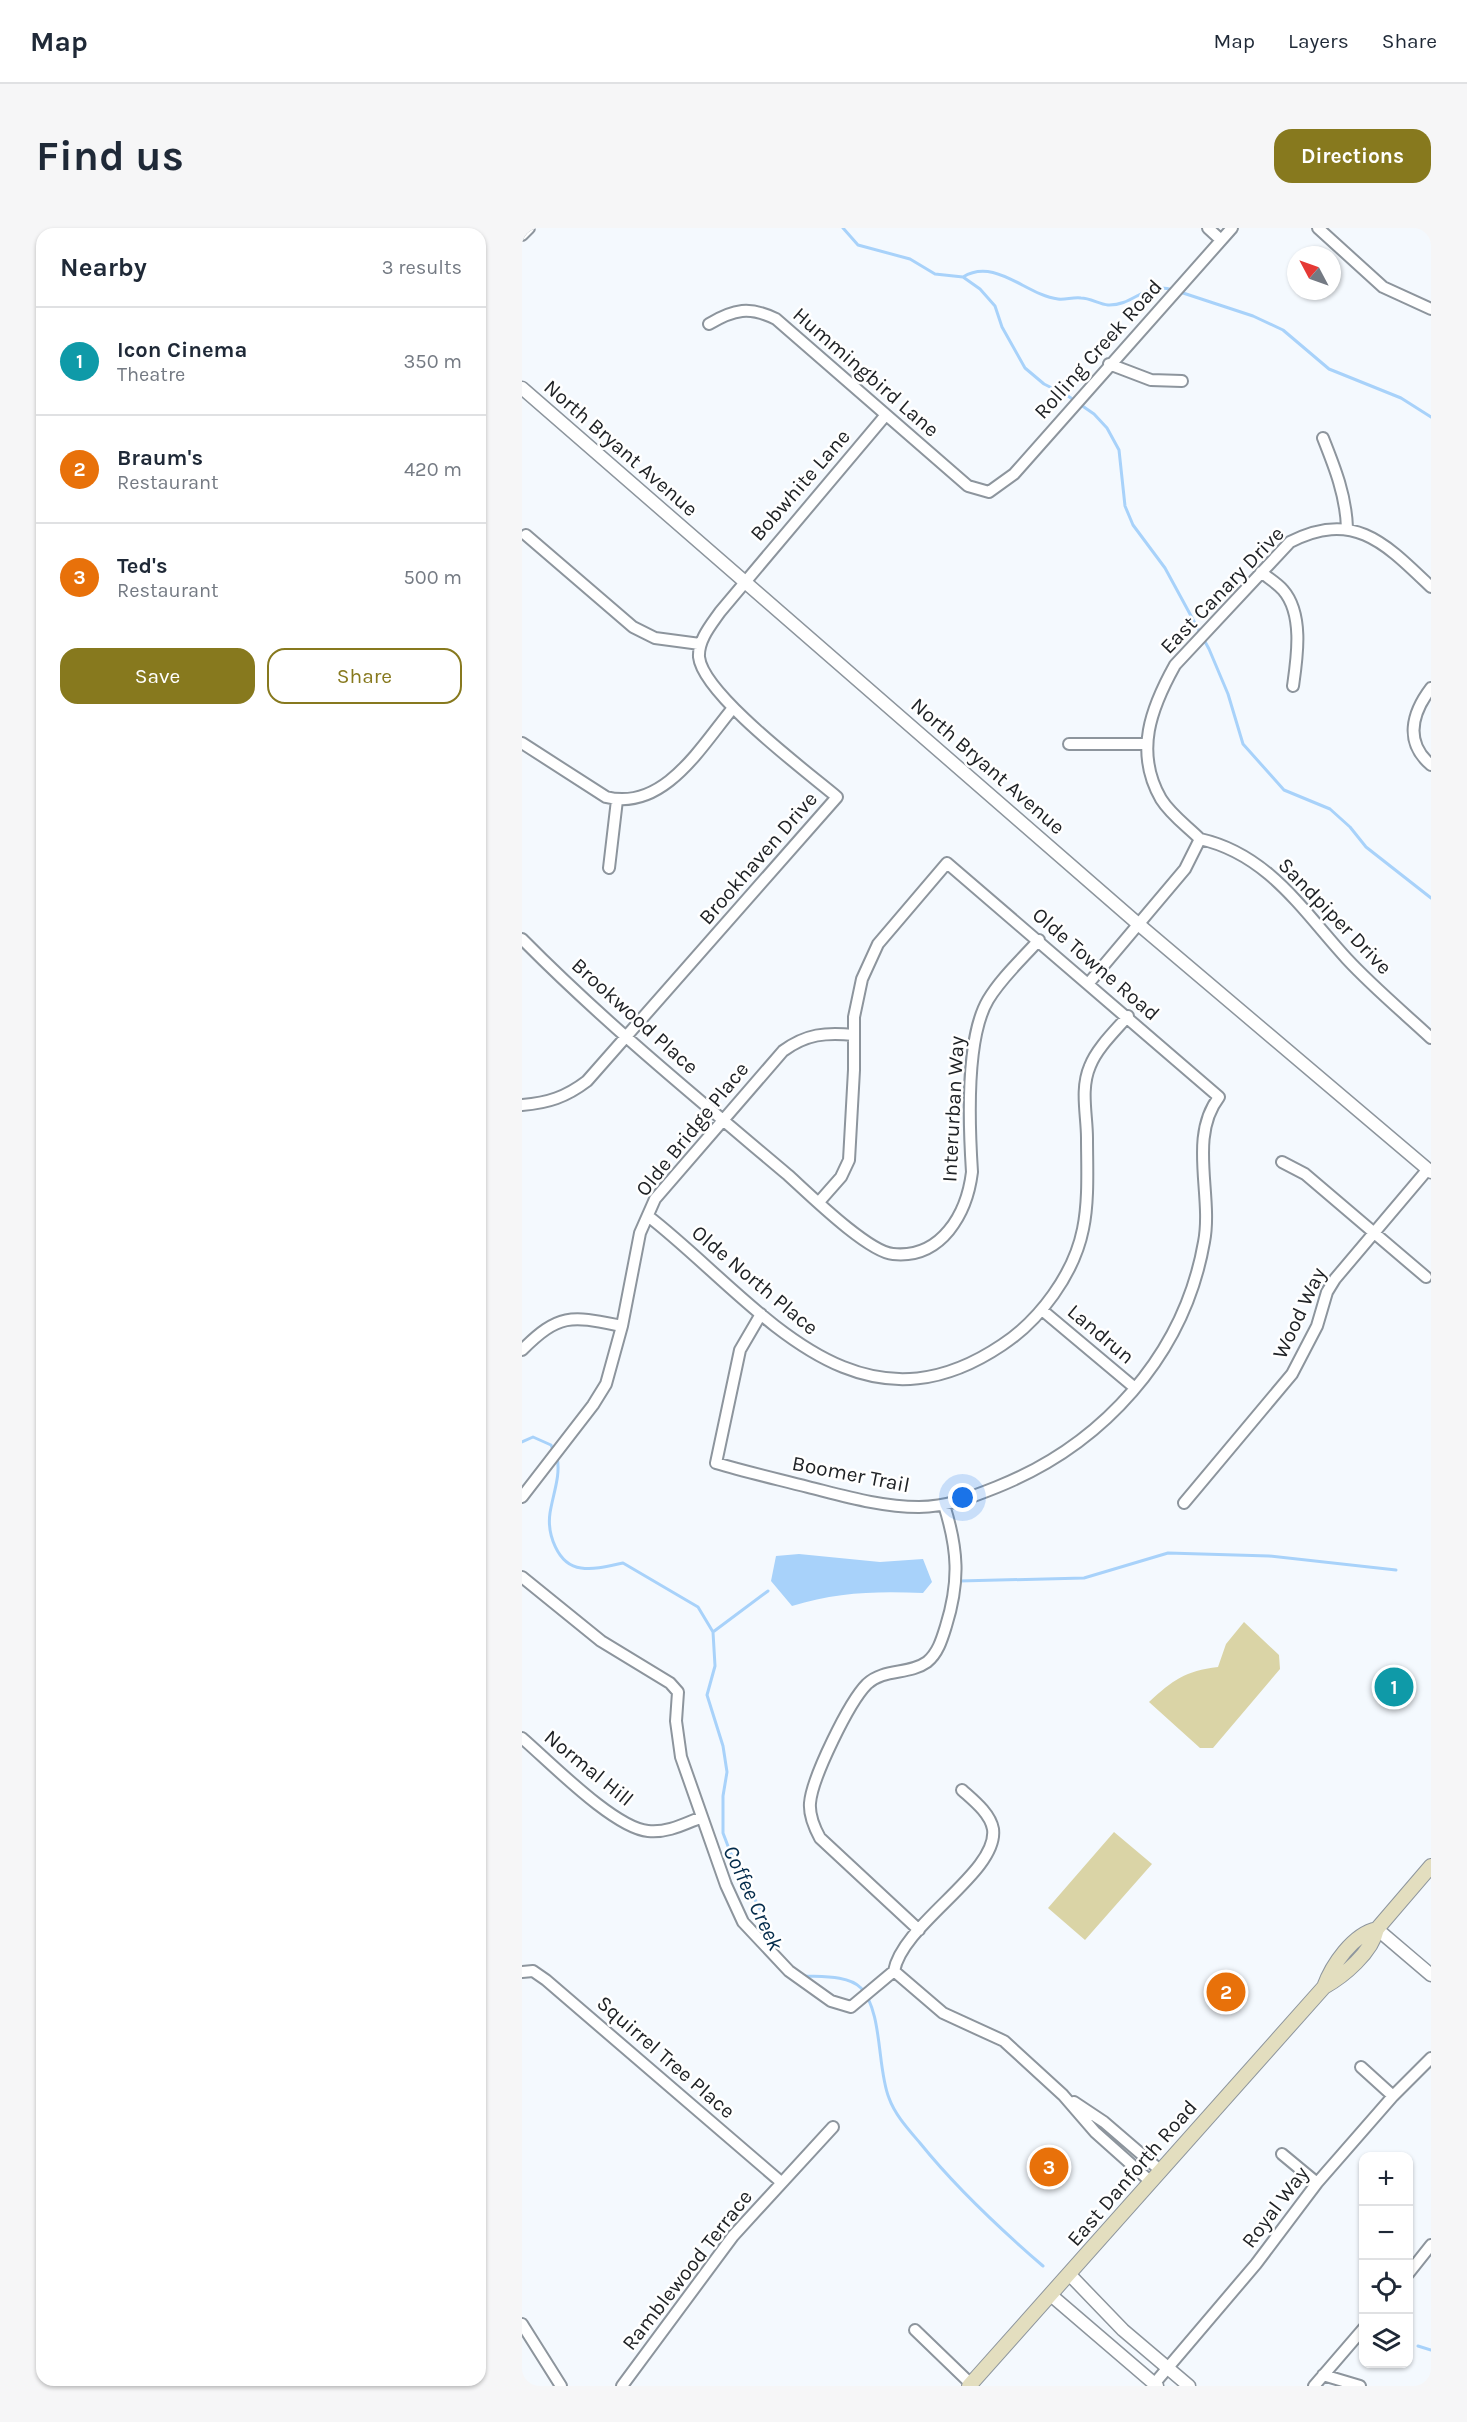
<!DOCTYPE html>
<html lang="en">
<head>
<meta charset="utf-8">
<style>
  :root { --surface:#fff; --page:#f6f6f7; --text:#1f2937; --muted:#747a83; --line:#e0e1e3; --accent:#87791e }
  body { margin:0; font-family:Karla,sans-serif; background:var(--page); color:var(--text) }
  .controls { position:absolute; right:18px; bottom:18px; display:grid; overflow:hidden; border-radius:12px; box-shadow:0 2px 4px #0004 }
  .controls button { width:54px; height:54px; display:grid; place-items:center; padding:0; border:0; border-bottom:2px solid var(--line); background:var(--surface); color:var(--text); font:30px sans-serif }
  .compass { position:absolute; left:765px; top:18px; width:54px; height:54px; border-radius:50%; background:var(--surface); box-shadow:0 2px 4px #0004; rotate:311deg }
  .you { position:absolute; left:441px; top:1270px; width:21px; height:21px; margin:-15px; border:4px solid #fff; border-radius:50%; background:#1a73e8; box-shadow:0 0 0 9px #1a73e833 }
  .badge { display:grid; place-items:center; width:39px; height:39px; border-radius:50%; background:var(--accent); color:#fff; font-size:20px; font-weight:700 }
  .pin { position:absolute; translate:-50% -50%; border:3px solid #fff; box-shadow:0 2px 6px #0006 }
  .list { margin:0; padding:0; list-style:none }
  h2 { display:flex; justify-content:space-between; align-items:center; height:78px; margin:0; padding:0 24px; font-size:26px }
  h2 small { font-size:20px; font-weight:400; color:var(--muted) }
  .list li { display:grid; grid-template-columns:39px 1fr auto; gap:18px; align-items:center; box-sizing:border-box; height:108px; padding:0 24px; border-top:2px solid var(--line) }
  .list b { display:block; font-size:22px; white-space:nowrap }
  .list p { margin:0; font-size:20px; white-space:nowrap; color:var(--muted) }
  .list em { font-size:20px; font-style:normal; color:var(--muted) }
  .actions { display:flex; gap:12px; padding:18px 24px }
  .actions a { flex:1; padding:14px 0; border:2px solid var(--accent); border-radius:18px; text-align:center; font-size:21px; color:var(--accent) }
  .actions .main { background:var(--accent); color:#fff }
  .icon { flex:none; width:33px; height:33px; fill:none; stroke:currentColor; stroke-width:2; stroke-linecap:round; stroke-linejoin:round }
  .map { position:relative; flex:none; width:909px; height:2158px; overflow:hidden; border-radius:18px }
  header { display:flex; align-items:center; gap:36px; box-sizing:border-box; height:84px; padding:0 30px; background:var(--surface); border-bottom:2px solid var(--line) }
  header strong { font-size:28px }
  nav { display:flex; gap:33px; margin-inline-start:auto; font-size:21px }
  .intro { display:flex; align-items:center; justify-content:space-between; box-sizing:border-box; height:144px; padding:0 36px }
  h1 { margin:0; font-size:42px }
  .button { padding:15px 27px; border-radius:18px; background:var(--accent); color:#fff; font-size:21px; font-weight:700 }
  main { display:flex; gap:36px; padding:0 36px }
  aside { flex:1; background:var(--surface); border-radius:18px; box-shadow:0 2px 4px #0004 }
  .map>svg:first-child { display:block }
</style>
</head>
<body>
<header>
<strong>Map</strong>
<nav><a>Map</a><a>Layers</a><a>Share</a></nav>
</header>
<div class="intro"><h1>Find us</h1><a class="button">Directions</a></div>
<main>
<aside>
<h2>Nearby<small>3 results</small></h2>
<ul class="list">
<li><span class="badge" style="background:#0f9aa8">1</span><div><b>Icon Cinema</b><p>Theatre</p></div><em>350 m</em></li>
<li><span class="badge" style="background:#e8710a">2</span><div><b>Braum's</b><p>Restaurant</p></div><em>420 m</em></li>
<li><span class="badge" style="background:#e8710a">3</span><div><b>Ted's</b><p>Restaurant</p></div><em>500 m</em></li>
</ul>
<div class="actions"><a class="main">Save</a><a>Share</a></div>
</aside>
<div class="map">
<svg width="909" height="2158" viewBox="0 0 909 2158">
  <rect width="100%" height="100%" fill="#f4f9fe"/>
  <!-- green -->
  <path fill="#dad4a6" d="M 722,1394 L 757,1427 L 758,1441 L 691,1520 L 678,1520 L 627,1474 C 651,1452 663,1443 696,1439 L 704,1416 Z
    M 592,1604 L 630,1636 L 563,1712 L 526,1680 Z"/>
  <!-- water -->
  <path fill="#a8d2fa" d="M 277,1326 L 358,1334 L 401,1331 L 410,1354 L 401,1365 C 355,1363 314,1364 270,1378 L 249,1353 L 254,1328 Z"/>
  <g fill="none" stroke-linecap="round" stroke-linejoin="round">
    <!-- stream -->
    <path stroke="#a8d2fa" stroke-width="3" d="M 321,0 L 336,17 L 388,31 L 413,46 L 441,49 L 458,61 L 473,78 L 480,99 L 503,140 L 522,156 L 546,168 L 572,186 L 585,200 L 597,222 L 603,278 L 611,297 L 643,340 L 687,421 L 706,466 L 721,516 L 762,562 L 808,581 L 828,599 L 844,619 L 909,670
      M 441,49 C 473,29 504,67 536,71 C 543,72 551,69 559,70 C 568,70 577,76 586,77 C 612,78 623,53 651,62
      M 658,64 L 731,88 L 761,102 L 807,141 L 879,170 L 909,189
      M 0,1214 L 11,1209 L 29,1217 L 32,1224
      M 35,1229 C 39,1247 31,1266 28,1285 C 25,1305 35,1337 59,1340 C 73,1342 87,1338 101,1335 L 176,1379 L 191,1404 L 193,1438 L 185,1467 L 201,1518 L 205,1544 L 201,1568 L 201,1605 L 209,1626 L 239,1683 L 244,1704 L 254,1723
      M 437,1353 L 562,1350 L 646,1325 L 747,1328 L 874,1342
      M 191,1404 L 246,1363
      M 282,1748 C 299,1749 326,1747 339,1760 C 361,1784 355,1841 367,1870 C 373,1887 387,1902 398,1915 C 435,1961 477,2000 521,2038
      M 896,2118 L 909,2122"/>
    <defs>
      <path id="minor" d="M 686,0 L 699,12
        M 796,0 L 861,59 L 909,81
        M 0,7 L 7,0
        M 187,96 C 212,81 228,78 254,91 L 446,258 L 467,264 L 492,246 L 710,0
        M 587,136 L 629,152 L 660,153
        M 801,210 C 813,240 824,268 825,300
        M 4,307 L 111,399 L 133,410 L 178,416
        M 739,344 C 746,350 755,355 761,362 C 782,386 775,430 771,458
        M 909,460 C 890,485 882,514 909,537
        M 0,515 L 84,569 C 142,584 180,517 211,480
        M 547,516 L 624,516
        M 678,611 C 665,598 649,587 639,571 C 612,524 629,480 653,437 L 768,314 C 832,281 864,316 909,359
        M 678,611 C 746,626 781,683 825,731 C 851,759 881,784 909,810
        M 87,640 L 95,572
        M 0,711 C 83,795 176,871 266,947 C 287,966 346,1024 371,1026 C 420,1031 445,985 450,944 C 447,898 443,811 466,772 C 479,750 500,731 517,712
        M 566,756 L 663,641 L 678,611
        M 0,877 C 26,875 44,869 65,853 L 315,569 C 284,543 181,466 177,429 C 176,412 189,397 198,384 L 363,188
        M 760,934 L 783,946 L 904,1049
        M 126,988 C 233,1071 330,1218 480,1117 C 518,1092 552,1046 561,1001 C 567,972 565,939 565,910 C 565,887 558,861 568,838 C 575,820 593,803 606,788
        M 520,1082 L 613,1160
        M 239,1086 L 218,1122 L 194,1235 C 224,1244 255,1251 286,1259 C 322,1268 359,1279 397,1279 C 425,1279 450,1269 475,1259 C 580,1217 662,1128 682,1014 C 691,967 666,909 697,869 L 425,635 L 356,716 L 340,751 L 332,789 L 332,842 L 327,932 L 319,949 L 297,974
        M 0,1122 C 38,1084 50,1088 100,1098
        M 0,1269 L 71,1177 L 84,1156 L 100,1098 L 118,1005 L 133,971 L 261,823 C 284,806 304,804 332,807
        M 662,1275 L 770,1146 L 795,1098 L 805,1064 L 813,1051 L 906,941
        M 0,1349 L 79,1413 L 148,1455 L 156,1464 L 154,1493 L 159,1529 L 204,1657 L 221,1694 L 267,1743 L 309,1773 L 329,1779 L 372,1743
        M 0,1510 C 28,1534 92,1600 126,1603 C 146,1605 162,1596 180,1589
        M 397,1702 L 298,1610 C 292,1599 287,1587 288,1575 C 290,1550 327,1474 345,1456 C 362,1440 387,1447 405,1434 C 416,1425 420,1411 424,1398 C 438,1353 436,1321 422,1277
        M 372,1743 L 421,1785 L 482,1813 L 541,1867 L 573,1904 L 629,1954
        M 372,1743 C 381,1695 477,1644 471,1601 C 468,1585 451,1572 440,1562
        M 0,1744 L 11,1743 L 24,1752 L 259,1954
        M 839,1839 L 871,1868
        M 552,1874 L 582,1894 L 639,1943
        M 760,1926 L 795,1955
        M 886,2046 L 909,2017
        M 0,2096 L 39,2158
        M 393,2102 L 449,2156
        M 801,2147 L 838,2158
        M 632,2156 L 734,2036 L 795,1955 L 871,1868 L 909,1830
        M 100,2158 L 211,2008 L 311,1899
        M 792,2158 L 842,2100"/>
      <path id="tertiary" d="M 0,160 L 615,695 L 909,944
        M 855,1701 L 909,1747
        M 548,2047 L 601,2102 L 667,2158
        M 530,2068 L 635,2158"/>
      <path id="secondary" d="M 802,1759 C 810,1737 831,1706 855,1701
        M 447,2158 L 802,1759 C 822,1748 850,1724 855,1701 L 909,1638"/>
    </defs>
    <!-- minor casing -->
    <use href="#minor" stroke="#8d959d" stroke-width="14"/>
    <!-- tertiary casing -->
    <use href="#tertiary" stroke="#8d959d" stroke-width="15"/>
    <!-- secondary casing -->
    <use href="#secondary" stroke="#8d959d" stroke-width="16"/>
    <!-- minor -->
    <use href="#minor" stroke="#fff" stroke-width="10"/>
    <!-- tertiary -->
    <use href="#tertiary" stroke="#fff" stroke-width="12"/>
    <!-- secondary -->
    <use href="#secondary" stroke="#e3debf" stroke-width="14"/>
  </g>
  <g text-anchor="middle" dominant-baseline="central" stroke-width="5" stroke-linejoin="round" paint-order="stroke">
    <!-- street labels -->
    <g font-size="21" fill="#202326" stroke="#fff">
      <text transform="translate(576 121) rotate(-48)">Rolling Creek Road</text>
      <text transform="translate(344 144) rotate(41)">Hummingbird Lane</text>
      <text transform="translate(99 220) rotate(41)">North Bryant Avenue</text>
      <text transform="translate(278 257) rotate(-49)">Bobwhite Lane</text>
      <text transform="translate(700 362) rotate(-46)">East Canary Drive</text>
      <text transform="translate(466 538) rotate(41)">North Bryant Avenue</text>
      <text transform="translate(236 630) rotate(-49)">Brookhaven Drive</text>
      <text transform="translate(813 688) rotate(46)">Sandpiper Drive</text>
      <text transform="translate(574 736) rotate(41)">Olde Towne Road</text>
      <text transform="translate(113 788) rotate(42)">Brookwood Place</text>
      <text transform="translate(431 881) rotate(-87)">Interurban Way</text>
      <text transform="translate(170 901) rotate(-51)">Olde Bridge Place</text>
      <text transform="translate(233 1052) rotate(40)">Olde North Place</text>
      <text transform="translate(777 1085) rotate(-65)">Wood Way</text>
      <text transform="translate(579 1106) rotate(40)">Landrun</text>
      <text transform="translate(329 1246) rotate(11)">Boomer Trail</text>
      <text transform="translate(67 1540) rotate(39)">Normal Hill</text>
      <text transform="translate(144 1829) rotate(41)">Squirrel Tree Place</text>
      <text transform="translate(610 1945) rotate(-49)">East Danforth Road</text>
      <text transform="translate(753 1979) rotate(-53)">Royal Way</text>
      <text transform="translate(165 2042) rotate(-52)">Ramblewood Terrace</text>
    </g>
    <!-- water labels -->
    <g font-size="22" font-style="italic" fill="#032b4b" stroke="#fff">
      <text transform="translate(231 1670) rotate(65)">Coffee Creek</text>
    </g>
  </g>
</svg>
<div class="controls">
<button>+</button>
<button>−</button>
<button><svg class="icon" aria-label="locate" viewBox="0 0 24 24"><circle cx="12" cy="12" r="6"/><path d="M12 2v4M12 18v4M2 12h4M18 12h4"/></svg></button>
<button><svg class="icon" aria-label="layers" viewBox="0 0 24 24"><path d="M12 4l9 5-9 5-9-5zM3 14l9 5 9-5"/></svg></button>
</div>
<svg class="compass" viewBox="-18 -18 36 36"><path d="M0-13l5 13h-10z" fill="#e53935"/><path d="M0 13l5-13h-10z" fill="#747a83"/></svg>
<div class="you"></div>
<div class="pin badge" style="left:872px;top:1459px;background:#0f9aa8">1</div>
<div class="pin badge" style="left:704px;top:1764px;background:#e8710a">2</div>
<div class="pin badge" style="left:527px;top:1939px;background:#e8710a">3</div>
</div>
</main>
</body>
</html>
